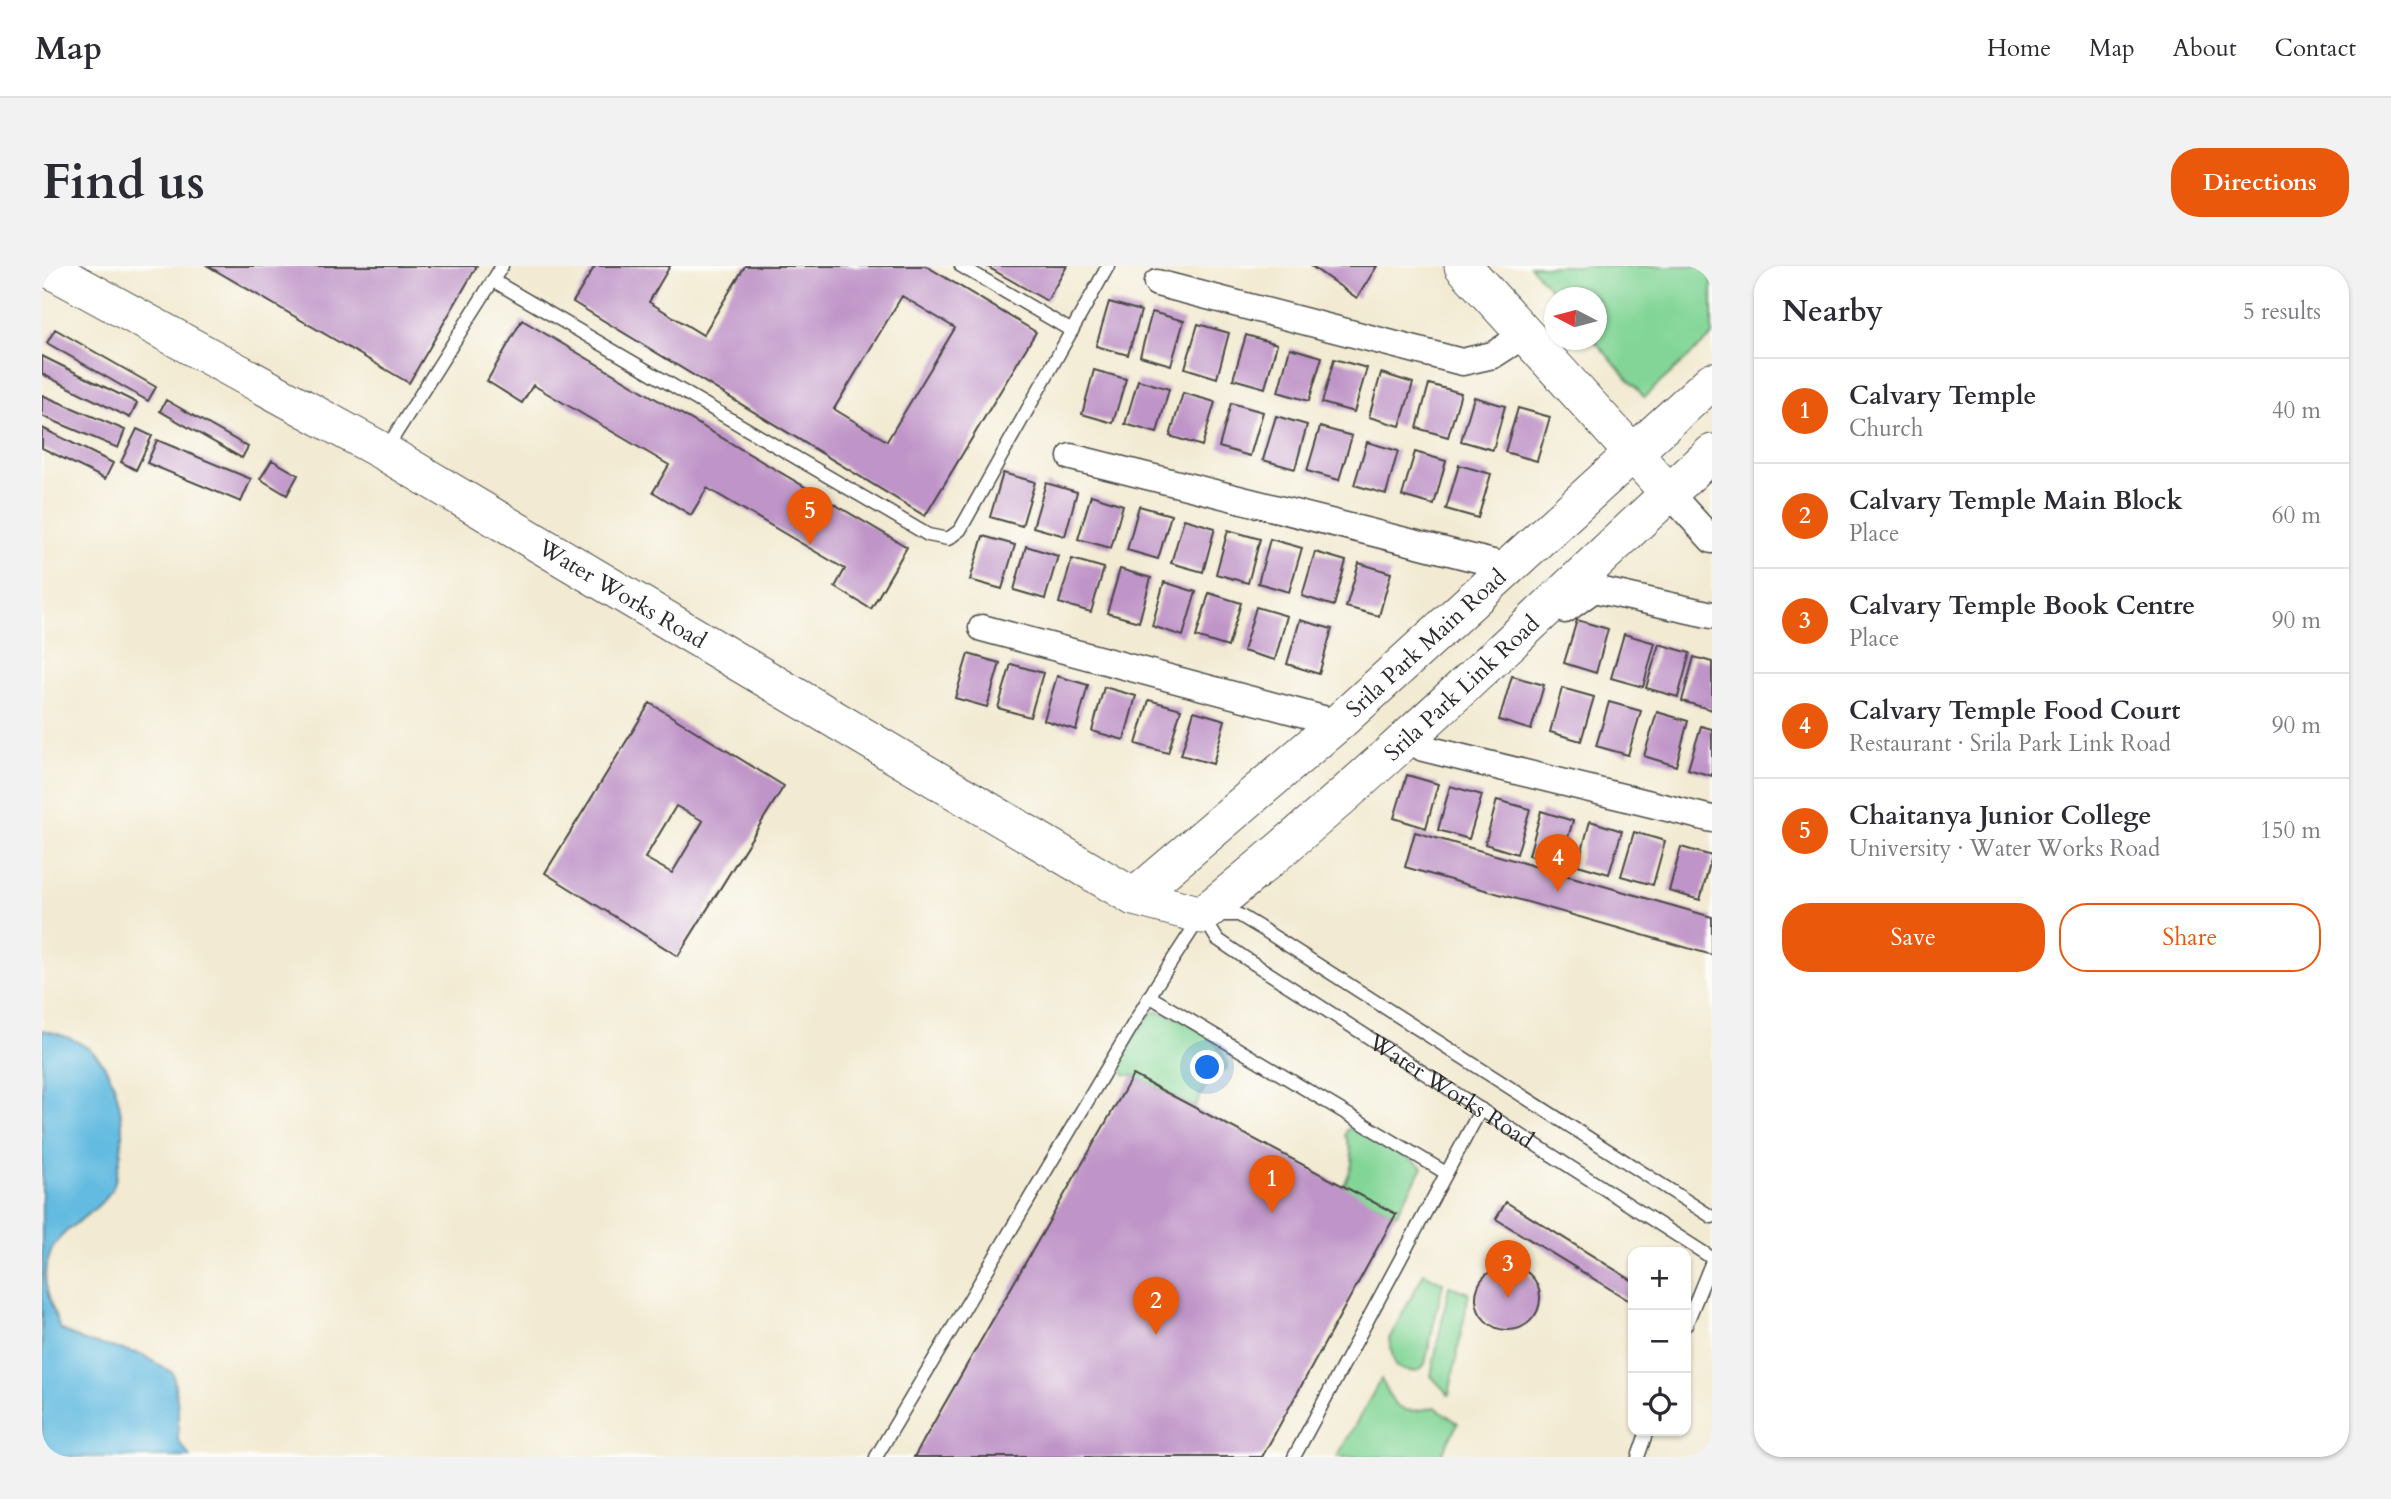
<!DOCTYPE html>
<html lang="en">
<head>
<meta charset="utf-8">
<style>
  :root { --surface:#fff; --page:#f2f2f3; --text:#2b2b33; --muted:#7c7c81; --line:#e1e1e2; --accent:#ea580c }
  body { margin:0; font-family:Cardo,serif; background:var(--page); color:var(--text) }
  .controls { position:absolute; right:21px; bottom:21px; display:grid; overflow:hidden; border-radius:14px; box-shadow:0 2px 5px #0004 }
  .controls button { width:63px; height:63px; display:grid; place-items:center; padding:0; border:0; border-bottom:2px solid var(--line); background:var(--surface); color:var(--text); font:35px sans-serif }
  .compass { position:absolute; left:1502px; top:21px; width:63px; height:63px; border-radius:50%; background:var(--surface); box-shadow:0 2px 5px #0004; rotate:276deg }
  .you { position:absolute; left:1166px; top:802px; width:24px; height:24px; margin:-18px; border:5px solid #fff; border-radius:50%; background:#1a73e8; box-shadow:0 0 0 10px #1a73e833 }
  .badge { display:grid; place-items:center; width:46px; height:46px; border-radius:50%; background:var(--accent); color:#fff; font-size:23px; font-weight:700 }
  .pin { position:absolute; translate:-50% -58px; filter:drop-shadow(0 2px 4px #0008) }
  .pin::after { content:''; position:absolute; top:37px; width:24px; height:21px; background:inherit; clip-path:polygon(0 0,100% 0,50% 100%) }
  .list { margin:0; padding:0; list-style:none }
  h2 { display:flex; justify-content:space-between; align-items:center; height:91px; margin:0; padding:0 28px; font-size:30px }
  h2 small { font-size:23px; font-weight:400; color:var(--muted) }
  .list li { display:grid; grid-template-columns:46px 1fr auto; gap:21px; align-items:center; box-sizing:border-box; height:105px; padding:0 28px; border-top:2px solid var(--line) }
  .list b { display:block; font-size:26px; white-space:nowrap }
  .list p { margin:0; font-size:23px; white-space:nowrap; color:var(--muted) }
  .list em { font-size:23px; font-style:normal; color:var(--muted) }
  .actions { display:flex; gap:14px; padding:21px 28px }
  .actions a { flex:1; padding:16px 0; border:2px solid var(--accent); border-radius:28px; text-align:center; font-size:24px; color:var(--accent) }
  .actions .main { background:var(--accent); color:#fff }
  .icon { flex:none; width:38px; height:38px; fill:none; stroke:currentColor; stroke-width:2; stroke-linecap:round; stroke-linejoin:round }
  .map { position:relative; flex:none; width:1670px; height:1191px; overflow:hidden; border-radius:28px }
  header { display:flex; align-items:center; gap:42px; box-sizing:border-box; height:98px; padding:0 35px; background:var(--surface); border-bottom:2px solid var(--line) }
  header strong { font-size:33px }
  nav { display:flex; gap:38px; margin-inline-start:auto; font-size:24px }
  .intro { display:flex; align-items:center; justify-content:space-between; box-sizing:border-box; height:168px; padding:0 42px }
  h1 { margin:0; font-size:49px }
  .button { padding:18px 32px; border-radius:28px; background:var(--accent); color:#fff; font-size:24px; font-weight:700 }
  main { display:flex; gap:42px; padding:0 42px }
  aside { flex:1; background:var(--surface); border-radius:28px; box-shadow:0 2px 5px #0004 }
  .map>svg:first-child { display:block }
</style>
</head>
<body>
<header>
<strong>Map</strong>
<nav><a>Home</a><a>Map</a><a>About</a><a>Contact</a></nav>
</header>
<div class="intro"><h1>Find us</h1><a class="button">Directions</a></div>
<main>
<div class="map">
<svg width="1670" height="1191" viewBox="0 0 1670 1191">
  <rect width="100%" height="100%" fill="#fdfcf7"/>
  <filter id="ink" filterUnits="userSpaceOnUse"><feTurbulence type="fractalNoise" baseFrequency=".0143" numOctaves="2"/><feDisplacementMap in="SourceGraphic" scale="14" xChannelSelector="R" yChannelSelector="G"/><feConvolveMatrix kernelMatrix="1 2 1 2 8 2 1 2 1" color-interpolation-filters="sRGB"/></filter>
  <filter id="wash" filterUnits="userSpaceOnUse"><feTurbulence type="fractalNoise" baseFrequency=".00686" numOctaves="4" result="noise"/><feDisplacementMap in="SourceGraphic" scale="28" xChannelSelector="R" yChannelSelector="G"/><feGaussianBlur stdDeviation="1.57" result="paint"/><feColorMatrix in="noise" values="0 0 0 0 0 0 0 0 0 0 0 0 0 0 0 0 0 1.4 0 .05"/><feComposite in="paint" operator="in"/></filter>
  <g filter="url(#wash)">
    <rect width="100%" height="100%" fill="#f2ead2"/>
    <!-- green -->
    <path fill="#82d596" stroke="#568060" stroke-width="2" d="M 1488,0 L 1670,0 L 1670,70 L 1602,131 L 1552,74 L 1554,74 L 1554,32 L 1516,31 Z
      M 1110,746 C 1132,743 1192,780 1184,804 L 1172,808 L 1163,821 L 1153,842 L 1091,809 L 1084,809 L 1073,796 L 1080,781 Z
      M 1305,863 L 1318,864 L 1381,901 L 1354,948 L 1301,922 C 1312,896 1314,895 1303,869 Z
      M 1382,1007 L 1401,1017 L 1383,1098 C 1375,1109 1363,1106 1353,1100 L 1347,1073 Z
      M 1407,1020 L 1427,1027 L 1407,1129 L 1389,1110 Z
      M 1339,1113 C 1355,1144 1356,1150 1393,1141 L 1416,1157 L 1398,1191 L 1295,1191 Z"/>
    <!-- water -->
    <path fill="#64bbe1" stroke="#487386" stroke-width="2" d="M 0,764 C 17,767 41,776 53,788 C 81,818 85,868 75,905 C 74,911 73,920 69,925 C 54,948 25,958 11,981 C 8,987 6,995 4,1001 C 0,1020 12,1046 18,1063 L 42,1075 L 99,1088 L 131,1107 L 136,1140 L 136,1174 L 148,1191 L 0,1191 Z"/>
    <g id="blocks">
      <!-- building -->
      <path fill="#bf94c8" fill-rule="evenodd" d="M 166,0 L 435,0 L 367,117 Z
        M 553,0 L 628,0 L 607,36 L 661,69 L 703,0 L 884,0 L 994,66 L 883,250 L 531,36 ZM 860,30 L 913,62 L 845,175 L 792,143 Z
        M 944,0 L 1025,0 L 1005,35 Z
        M 1269,0 L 1335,0 L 1315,32 Z
        M 1067,36 L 1099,45 L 1086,89 L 1054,80 Z
        M 1110,46 L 1142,55 L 1129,99 L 1098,90 Z
        M 480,54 L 865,281 L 829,343 L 793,321 L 803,303 L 665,222 L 649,249 L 611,226 L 627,199 L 491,119 L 480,137 L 445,115 Z
        M 1156,58 L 1187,67 L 1175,112 L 1143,102 Z
        M 13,63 L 114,121 L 106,135 L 5,77 Z
        M 1204,69 L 1235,78 L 1223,122 L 1191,113 Z
        M 1248,82 L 1280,91 L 1267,135 L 1236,126 Z
        M 0,90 L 95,137 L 88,152 L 0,108 Z
        M 1292,93 L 1325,102 L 1312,146 L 1280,137 Z
        M 1052,104 L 1084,113 L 1071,157 L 1040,148 Z
        M 1339,107 L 1371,117 L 1358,160 L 1327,151 Z
        M 1096,114 L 1127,123 L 1115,167 L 1083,158 Z
        M 1387,118 L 1419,127 L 1406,171 L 1375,162 Z
        M 1141,127 L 1173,136 L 1160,180 L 1128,170 Z
        M 0,129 L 83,164 L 76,182 L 0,150 Z
        M 1432,131 L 1463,140 L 1451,184 L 1419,175 Z
        M 124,134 L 206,181 L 200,192 L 118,145 Z
        M 1189,137 L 1221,146 L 1208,190 L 1177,181 Z
        M 1476,142 L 1508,151 L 1495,195 L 1463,186 Z
        M 1234,150 L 1265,159 L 1253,203 L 1221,194 Z
        M 1278,161 L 1310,170 L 1297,214 L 1265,205 Z
        M 0,162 L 71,197 L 63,213 L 0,182 Z
        M 95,163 L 110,170 L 94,204 L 79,196 Z
        M 115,174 L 209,213 L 199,236 L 105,197 Z
        M 1325,176 L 1356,185 L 1344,228 L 1312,219 Z
        M 1373,186 L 1404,195 L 1392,239 L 1360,230 Z
        M 230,194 L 256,209 L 245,229 L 218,213 Z
        M 1417,199 L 1449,208 L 1436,252 L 1404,243 Z
        M 961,207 L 993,216 L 980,260 L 948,251 Z
        M 1004,217 L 1035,226 L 1023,270 L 991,261 Z
        M 1049,229 L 1081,239 L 1069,282 L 1036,273 Z
        M 1097,240 L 1129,249 L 1116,293 L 1085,284 Z
        M 1142,253 L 1173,262 L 1161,306 L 1129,297 Z
        M 1186,264 L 1218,273 L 1206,317 L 1174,308 Z
        M 941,270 L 973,279 L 960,323 L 928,314 Z
        M 1228,273 L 1260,282 L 1247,326 L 1216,317 Z
        M 984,280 L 1016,290 L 1003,333 L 972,324 Z
        M 1273,286 L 1304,295 L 1292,340 L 1260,330 Z
        M 1030,293 L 1062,302 L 1049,346 L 1017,337 Z
        M 1317,297 L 1349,307 L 1337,350 L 1304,341 Z
        M 1078,303 L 1109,312 L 1097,356 L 1065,347 Z
        M 1122,316 L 1154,326 L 1141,370 L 1110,360 Z
        M 1167,327 L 1199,337 L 1186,381 L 1154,371 Z
        M 1214,341 L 1245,350 L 1233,394 L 1201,385 Z
        M 1258,354 L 1290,363 L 1277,408 L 1245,398 Z
        M 1535,354 L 1566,363 L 1554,407 L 1522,397 Z
        M 1582,368 L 1613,377 L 1601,421 L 1569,412 Z
        M 1617,378 L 1648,387 L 1636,431 L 1604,422 Z
        M 926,388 L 958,397 L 945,441 L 913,432 Z
        M 1652,391 L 1670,396 L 1670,444 L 1640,435 Z
        M 969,398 L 1001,407 L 988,451 L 956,442 Z
        M 1015,410 L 1046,419 L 1034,464 L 1002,454 Z
        M 1470,410 L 1502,419 L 1489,464 L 1457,454 Z
        M 1062,421 L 1094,430 L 1082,474 L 1050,465 Z
        M 1520,422 L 1552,431 L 1539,475 L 1508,466 Z
        M 1107,434 L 1139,443 L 1126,487 L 1094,478 Z
        M 1567,436 L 1599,445 L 1586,489 L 1554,480 Z
        M 608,437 L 742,520 L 636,690 L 503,607 ZM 634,540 L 661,555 L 630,607 L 603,592 Z
        M 1152,445 L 1183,454 L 1171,498 L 1139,489 Z
        M 1615,446 L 1646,455 L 1634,500 L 1602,490 Z
        M 1659,460 L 1670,463 L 1670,510 L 1646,503 Z
        M 1365,509 L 1396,518 L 1384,562 L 1352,552 Z
        M 1408,520 L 1440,529 L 1427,573 L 1396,564 Z
        M 1455,534 L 1488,543 L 1475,588 L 1443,578 Z
        M 1499,545 L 1531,555 L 1518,598 L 1487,589 Z
        M 1548,555 L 1580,565 L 1567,608 L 1536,599 Z
        M 1373,566 L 1670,651 L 1670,689 L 1363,601 Z
        M 1592,566 L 1623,575 L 1611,619 L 1579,610 Z
        M 1639,581 L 1670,590 L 1658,634 L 1627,625 Z
        M 1091,809 L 1354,948 L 1220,1191 L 872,1191 Z
        M 1464,936 L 1591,1015 L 1591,1037 L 1454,953 Z
        M1434 1032a32 32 0 1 1 64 0a32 32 0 1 1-64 0Z"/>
    </g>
  </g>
  <g filter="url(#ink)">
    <use href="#blocks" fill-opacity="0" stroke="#494844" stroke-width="2"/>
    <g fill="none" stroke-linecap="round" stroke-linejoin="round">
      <defs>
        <g id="lane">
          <path d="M 919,0 L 1030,65"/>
          <path d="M 452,15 L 886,269 L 906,273 L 918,264 L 1066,0"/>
          <path d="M 344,183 L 460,0"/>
          <path d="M 1175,649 L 1197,649 L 1217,661 L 1670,951"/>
          <path id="s1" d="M 1162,652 L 1175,673 L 1200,690 L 1670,992"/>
          <path d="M 1107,730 L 1404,907"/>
          <path d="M 1644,1059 L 1670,995"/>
          <path d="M 834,1191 L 1115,718 L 1158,652"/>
          <path d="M 1252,1191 L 1439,843"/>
          <path d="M 1596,1191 L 1605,1165"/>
        </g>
        <path id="street" d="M 1115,17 L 1420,96 L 1451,89 L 1482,69
          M 1029,191 L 1467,301
          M 1627,227 L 1670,274
          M 1523,344 L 1552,323 L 1670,349
          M 940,362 L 1296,457
          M 1381,482 L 1670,553"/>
        <g id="secondary">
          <path id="s2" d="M 2,0 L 342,186 L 1092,631 L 1160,649 C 1339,505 1502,343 1670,187"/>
          <path d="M 1421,0 L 1627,227"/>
          <path id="s3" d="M 1092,631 L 1296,457 L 1670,115"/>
        </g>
      </defs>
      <!-- lane casing -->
      <use href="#lane" stroke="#494844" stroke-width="15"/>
      <!-- street casing -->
      <use href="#street" stroke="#494844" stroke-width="29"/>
      <!-- secondary casing -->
      <use href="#secondary" stroke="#494844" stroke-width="39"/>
      <!-- lane -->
      <use href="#lane" stroke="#fff" stroke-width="12"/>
      <!-- street -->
      <use href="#street" stroke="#fff" stroke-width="26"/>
      <!-- secondary -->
      <use href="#secondary" stroke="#fff" stroke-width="37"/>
    </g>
  </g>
  <g text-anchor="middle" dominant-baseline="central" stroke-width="6" stroke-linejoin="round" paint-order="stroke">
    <!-- street labels -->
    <g font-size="23" fill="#2b2b2b" stroke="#fdfcf7">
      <text stroke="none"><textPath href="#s2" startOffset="665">Water Works Road</textPath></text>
      <text stroke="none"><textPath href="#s3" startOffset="387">Srila Park Main Road</textPath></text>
      <text stroke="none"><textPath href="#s2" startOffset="1675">Srila Park Link Road</textPath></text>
      <text stroke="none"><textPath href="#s1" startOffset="304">Water Works Road</textPath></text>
    </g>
  </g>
</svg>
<div class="controls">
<button>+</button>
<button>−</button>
<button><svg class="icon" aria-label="locate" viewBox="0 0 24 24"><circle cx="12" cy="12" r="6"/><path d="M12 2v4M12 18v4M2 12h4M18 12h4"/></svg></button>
</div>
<svg class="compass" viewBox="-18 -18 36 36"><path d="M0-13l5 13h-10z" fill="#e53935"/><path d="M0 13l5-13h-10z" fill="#7c7c81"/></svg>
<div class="you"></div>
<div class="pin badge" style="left:1230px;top:947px">1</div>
<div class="pin badge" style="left:1114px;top:1069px">2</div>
<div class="pin badge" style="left:1466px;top:1032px">3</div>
<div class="pin badge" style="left:1516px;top:626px">4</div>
<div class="pin badge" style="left:768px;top:279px">5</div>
</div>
<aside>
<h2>Nearby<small>5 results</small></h2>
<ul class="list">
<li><span class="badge">1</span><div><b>Calvary Temple</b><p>Church</p></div><em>40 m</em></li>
<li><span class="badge">2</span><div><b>Calvary Temple Main Block</b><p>Place</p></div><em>60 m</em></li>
<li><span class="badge">3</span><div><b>Calvary Temple Book Centre</b><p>Place</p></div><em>90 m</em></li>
<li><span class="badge">4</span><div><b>Calvary Temple Food Court</b><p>Restaurant · Srila Park Link Road</p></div><em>90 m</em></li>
<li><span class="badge">5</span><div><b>Chaitanya Junior College</b><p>University · Water Works Road</p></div><em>150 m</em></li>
</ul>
<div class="actions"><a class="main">Save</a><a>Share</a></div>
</aside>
</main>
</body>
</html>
